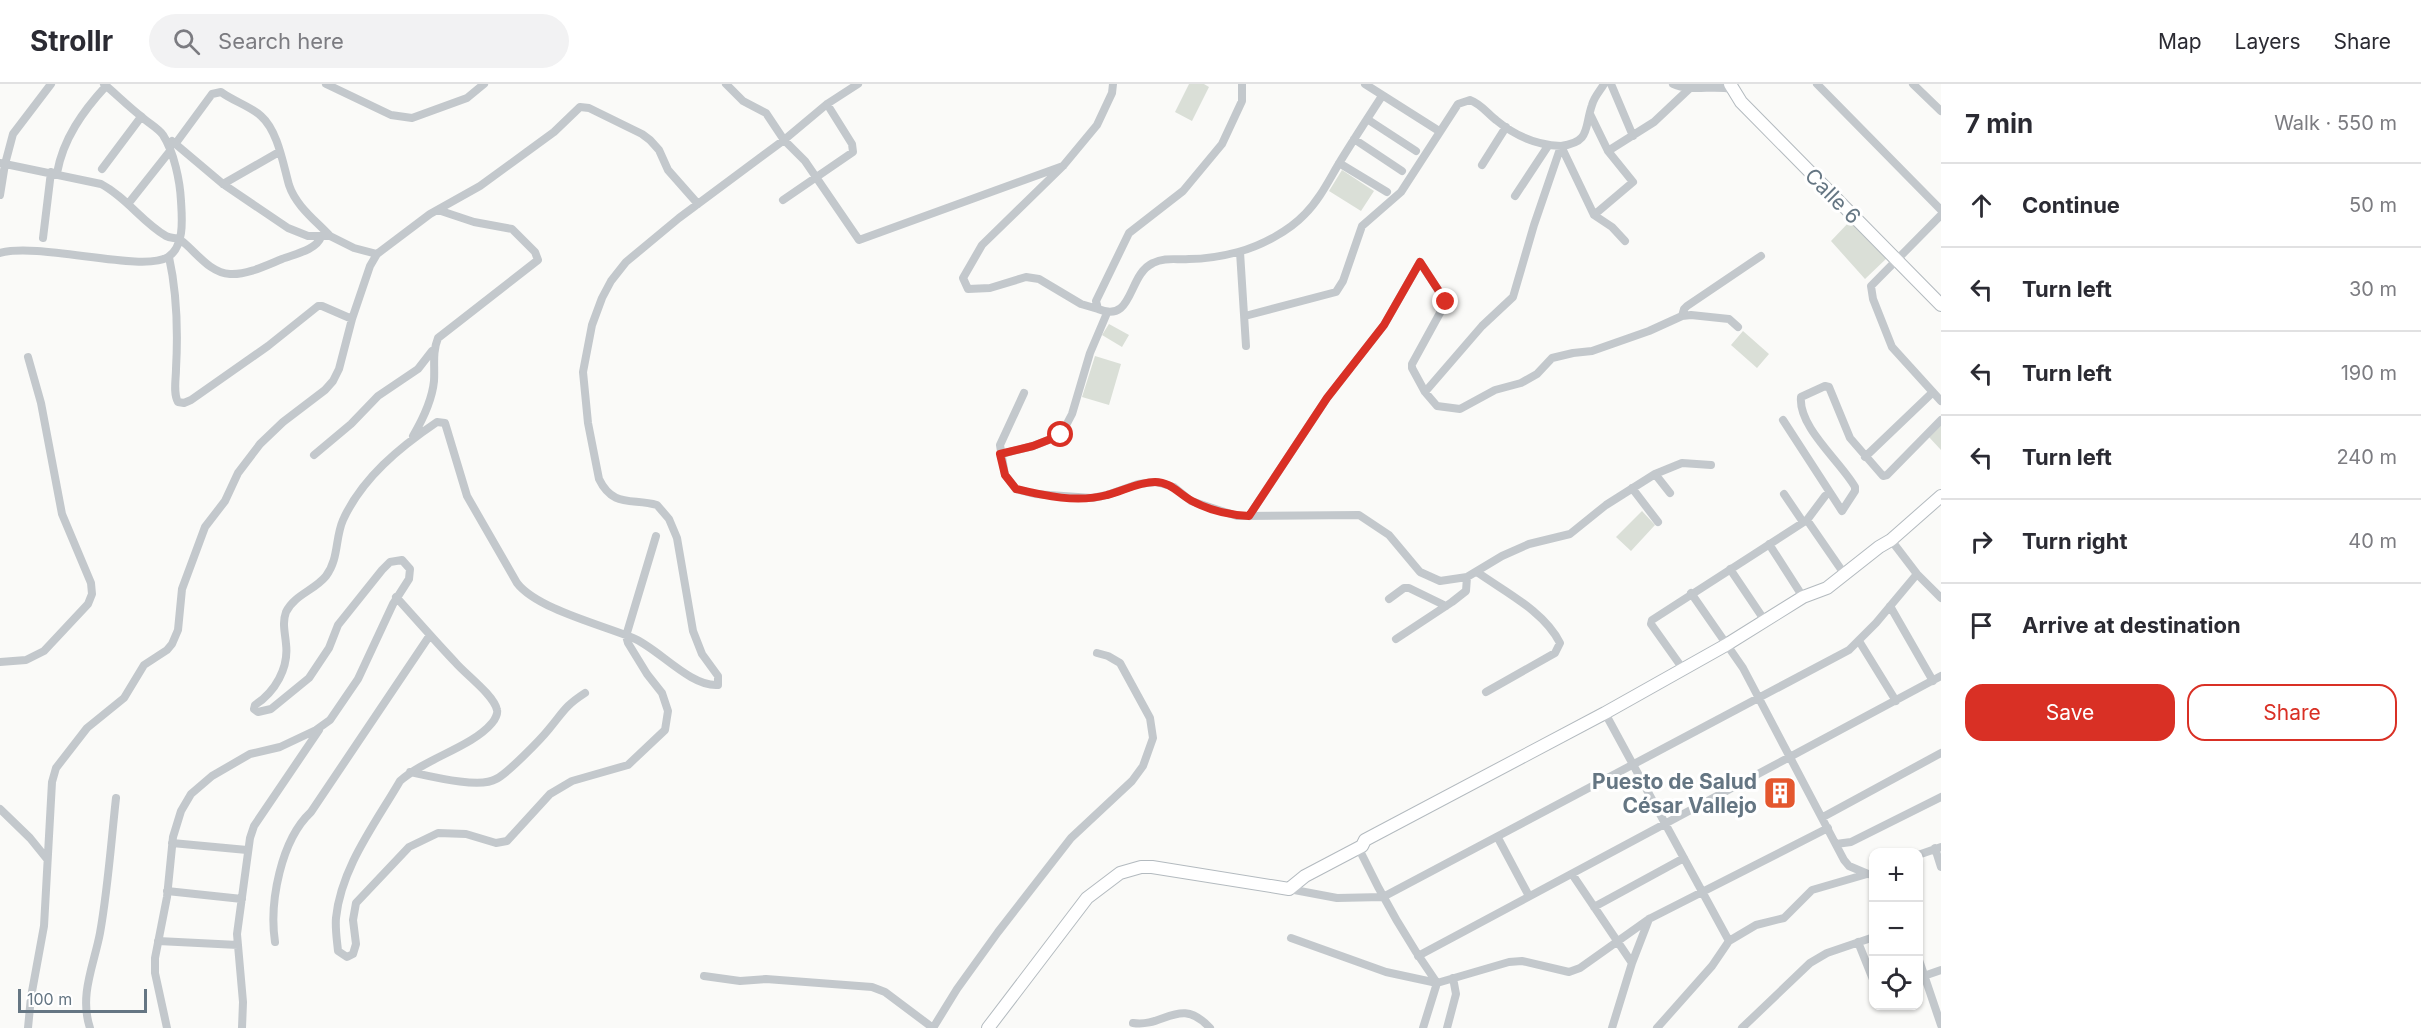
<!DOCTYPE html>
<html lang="en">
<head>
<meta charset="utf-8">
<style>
  :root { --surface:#fff; --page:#f2f2f3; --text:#2b2b33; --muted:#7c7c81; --line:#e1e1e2; --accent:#d93025 }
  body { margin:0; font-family:Inter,sans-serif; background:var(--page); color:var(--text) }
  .controls { position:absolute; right:18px; bottom:18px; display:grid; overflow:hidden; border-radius:12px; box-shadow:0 2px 4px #0004 }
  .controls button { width:54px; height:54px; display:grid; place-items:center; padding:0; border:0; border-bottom:2px solid var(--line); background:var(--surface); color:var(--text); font:30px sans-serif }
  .scale { position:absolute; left:18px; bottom:15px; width:129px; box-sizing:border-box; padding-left:6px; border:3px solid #657683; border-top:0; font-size:16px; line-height:21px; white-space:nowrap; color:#657683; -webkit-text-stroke:4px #fff; paint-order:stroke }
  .stop { position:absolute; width:18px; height:18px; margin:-14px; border:4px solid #d93025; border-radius:50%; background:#fff }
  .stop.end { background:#d93025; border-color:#fff; box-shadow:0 2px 6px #0008 }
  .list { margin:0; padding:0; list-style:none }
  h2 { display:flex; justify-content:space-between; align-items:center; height:78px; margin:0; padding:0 24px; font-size:26px }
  h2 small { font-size:20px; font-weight:400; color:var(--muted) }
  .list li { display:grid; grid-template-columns:39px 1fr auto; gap:18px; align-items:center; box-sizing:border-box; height:84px; padding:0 24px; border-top:2px solid var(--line) }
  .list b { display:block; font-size:22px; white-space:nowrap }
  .list em { font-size:20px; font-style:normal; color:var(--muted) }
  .actions { display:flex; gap:12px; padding:18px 24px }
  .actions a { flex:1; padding:14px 0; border:2px solid var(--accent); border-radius:18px; text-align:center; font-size:21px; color:var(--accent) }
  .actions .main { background:var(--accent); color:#fff }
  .icon { flex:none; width:33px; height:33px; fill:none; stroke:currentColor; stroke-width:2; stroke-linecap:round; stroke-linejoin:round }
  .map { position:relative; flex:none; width:1941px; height:944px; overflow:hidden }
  header { display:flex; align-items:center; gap:36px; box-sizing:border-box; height:84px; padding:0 30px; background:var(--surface); border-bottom:2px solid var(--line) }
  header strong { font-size:28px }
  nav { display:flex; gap:33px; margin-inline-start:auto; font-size:21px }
  .search { width:420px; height:54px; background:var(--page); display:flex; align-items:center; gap:15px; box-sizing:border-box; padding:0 21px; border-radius:33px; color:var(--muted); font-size:22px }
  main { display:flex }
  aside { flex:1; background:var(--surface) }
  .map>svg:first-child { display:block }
</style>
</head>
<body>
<header>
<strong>Strollr</strong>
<div class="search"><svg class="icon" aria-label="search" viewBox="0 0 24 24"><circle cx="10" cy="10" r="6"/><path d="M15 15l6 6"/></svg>Search here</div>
<nav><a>Map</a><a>Layers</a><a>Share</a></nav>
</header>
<main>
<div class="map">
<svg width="1941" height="944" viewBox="0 0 1941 944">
  <rect width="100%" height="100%" fill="#fafaf8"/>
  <!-- pitch -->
  <path fill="#dadfd7" d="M 1189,0 L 1204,0 L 1209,3 L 1192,37 L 1175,28 Z
    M 1342,86 L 1374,107 L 1361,127 L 1329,107 Z
    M 1850,137 L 1888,173 L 1865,195 L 1831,157 Z
    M 1109,240 L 1129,251 L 1122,263 L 1102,251 Z
    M 1743,247 L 1769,270 L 1757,284 L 1731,261 Z
    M 1095,272 L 1121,280 L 1109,321 L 1082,313 Z
    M 1941,339 L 1941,366 L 1928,352 Z
    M 1642,427 L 1655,441 L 1631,467 L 1616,453 Z"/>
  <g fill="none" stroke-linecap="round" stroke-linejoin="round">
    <defs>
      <path id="secondary" d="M 1730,0 L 1741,18 L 1941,221
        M 988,944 L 1087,814 L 1120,789 L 1141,783 L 1152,783 L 1289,805 L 1305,792 L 1362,762 L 1365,756 L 1605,629 L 1726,561 L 1803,513 L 1827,504 L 1879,463 L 1891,456 L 1941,412"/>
    </defs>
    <!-- secondary casing -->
    <use href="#secondary" stroke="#b3babf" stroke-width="14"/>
    <!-- street -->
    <path stroke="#c3c8cc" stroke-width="8" d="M 326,0 L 391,31 L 412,34 L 467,14 L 484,0
      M 726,0 L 743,17 L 766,29 L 784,56 L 805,77 L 859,156 L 1063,82
      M 1242,0 L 1242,17 L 1222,60 L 1183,107 L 1129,149 L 1096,217 L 1098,225 C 1134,240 1127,191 1153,179 C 1165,173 1176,176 1189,175 C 1205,175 1223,172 1238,168 C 1261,162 1289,147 1305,130 C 1319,116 1328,98 1338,81 C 1352,58 1367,35 1382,12
      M 1365,0 L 1439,47
      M 1611,0 L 1633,52
      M 1673,0 C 1689,8 1713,1 1732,5
      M 1817,0 L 1941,126
      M 1913,0 L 1941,27
      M 1590,30 L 1608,67 L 1633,98 L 1594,131
      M 1367,35 L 1416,67
      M 1354,55 L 1402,87
      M 172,57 L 223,100 L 288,144 L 308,152 L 330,152 L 354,164 L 377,170
      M 176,59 L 212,10 L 221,8 C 233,17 250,22 261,32 C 278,47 283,80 289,101 C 296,122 315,136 330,152
      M 1608,67 L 1654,38 L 1689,5
      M 0,79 L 101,100 C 126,113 142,138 166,152 C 171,155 178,153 182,157 C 197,169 210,189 230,190 C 247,191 267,181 282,175 C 295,170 316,166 321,153
      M 1339,79 L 1387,108
      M 1482,81 L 1506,43
      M 102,85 L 141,33
      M 57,89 C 63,55 83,27 106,2
      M 223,100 L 279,68
      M 0,111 L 5,80 L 13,50 L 51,0
      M 1515,112 L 1548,62
      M 783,116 L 853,68 L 852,60 L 827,20
      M 128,120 L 170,67
      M 1941,131 L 1871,202 L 1873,215 L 1892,263 L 1941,317
      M 43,154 L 51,88
      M 1240,168 L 1246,262
      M 0,169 C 39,158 143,189 168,173 C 185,162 182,134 181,117 C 180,97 174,68 163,51 C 158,44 148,39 142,33 C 129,23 117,11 104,0
      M 169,173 C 177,209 178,249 176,285 C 176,295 173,309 178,318 L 184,319 L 191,316 L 268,262 L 318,222 L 322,222 L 352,235
      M 1098,225 L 1081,220 L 1039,195 L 1026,193 L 990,204 L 968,205 L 963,194 L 982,161 L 1063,82 L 1097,41 L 1112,9 L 1113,0
      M 1245,232 L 1336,208 L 1343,197 L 1362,142 L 1401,108 L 1458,20 L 1470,16 C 1481,20 1487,29 1496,36 C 1514,51 1537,61 1561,62 L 1594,131 L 1612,143 L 1625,157
      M 1682,232 L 1684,225 L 1687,222 L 1761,172
      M 1425,308 L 1482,242 L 1513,213 L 1534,141 L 1561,62 C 1591,58 1584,44 1592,21 C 1594,13 1600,7 1604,0
      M 1024,309 L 1000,361 L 1005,391 L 1016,405 L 1035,410 L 1092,414 L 1107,411 L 1138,400 L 1156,398 L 1174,403 L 1191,417 L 1237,432 L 1359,431 L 1389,451 L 1420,488 L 1440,497 L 1467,493 L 1502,472 L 1529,460 L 1570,450 L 1606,421 L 1655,390 L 1682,379 L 1711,381
      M 1783,336 L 1842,427 L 1855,407 L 1855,403 C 1841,378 1798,343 1801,313 L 1825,302 L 1829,303 L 1850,354 L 1883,392 L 1887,391 L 1941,336
      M 413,352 C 423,335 432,317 434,297 C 435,281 432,269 438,254 L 538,176 L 535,168 L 512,145 L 474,138 L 438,126
      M 1001,370 L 1033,362 L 1061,351 L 1072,330 L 1090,269 L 1107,229
      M 314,371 L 351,340 L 378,312 L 418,285 L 432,267
      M 1865,373 L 1933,308
      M 1655,390 L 1670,409
      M 1632,404 L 1658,438
      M 1784,410 L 1803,438
      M 1249,432 L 1327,314 L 1384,241 L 1420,178 L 1446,218 L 1412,280 L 1412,284 L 1425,308 L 1437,322 L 1460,325 L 1495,306 L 1521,299 L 1537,290 L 1552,274 L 1573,269 L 1592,267 L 1649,247 L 1682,232 L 1691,231 L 1729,235 L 1738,243
      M 1807,436 L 1845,491
      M 1891,456 L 1917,490 L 1941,514
      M 1769,460 L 1803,513
      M 1730,485 L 1765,537
      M 1477,488 C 1505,508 1544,527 1560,559 L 1555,569 L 1486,608
      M 1691,509 L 1743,584 L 1844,776 L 1849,782 L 1868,790
      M 396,513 C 416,535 435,557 455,578 C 465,590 494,611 497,626 C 498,629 495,636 492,639 C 472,663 426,674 400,697 C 375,740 341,784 336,834 C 335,845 337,856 338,867 L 347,873 L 353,870 L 356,860 L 353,836 L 356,819 L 409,763 L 438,749 L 466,750 L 496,759 L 507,757 L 550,710 L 572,697 L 628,681 L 665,646 L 668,627 L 662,609 L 647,590 L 628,559 L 626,552 L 656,452
      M 1389,515 L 1404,504 L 1409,504 L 1446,522
      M 1890,522 L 1933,597
      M 1396,555 L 1452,518 L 1466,507 L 1467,493
      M 1859,557 L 1896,617
      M 0,578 L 26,576 L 44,567 L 88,520 L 92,510 L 91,499 L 62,430 L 41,319 L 28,273
      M 1683,585 L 1651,540 L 1652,536 L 1807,436 L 1825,412
      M 1605,629 L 1729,857
      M 410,688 C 429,692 480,705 496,695 C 507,690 541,655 549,645 C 564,627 565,622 585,609
      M 0,725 L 30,754 L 47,775
      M 1823,733 L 1941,669
      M 1498,754 L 1529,812
      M 172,759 L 247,766
      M 1836,760 L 1851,758 L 1941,713
      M 1362,762 L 1361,769 C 1383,815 1408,858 1437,899 L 1423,944
      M 1935,764 L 1941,783
      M 1918,771 L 1941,763
      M 1572,790 L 1632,879 L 1612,944
      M 1289,805 L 1337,814 L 1383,813 L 1849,566 L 1876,539 L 1917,490
      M 167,807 L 242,815
      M 1594,823 L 1684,774
      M 1291,854 L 1386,888 L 1437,899 L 1509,878 L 1522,877 L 1569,888 L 1580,884 L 1649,835 L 1828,744
      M 158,857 L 238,861
      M 275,858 C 269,818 281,756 311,728 L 430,551
      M 1858,858 L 1874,898
      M 1418,872 L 1941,592
      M 1918,873 L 1941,941
      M 1632,879 L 1649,835
      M 704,892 L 740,897 L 766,895 L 872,903 L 885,908 L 933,944
      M 1918,894 L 1941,886
      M 1133,939 C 1164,944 1180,911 1210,944
      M 28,944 L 31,913 L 44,842 L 52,698 L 56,684 L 87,644 L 124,614 L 144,581 L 167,566 L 172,560 L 178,546 L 182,505 L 205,443 L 225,417 L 238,389 L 260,360 L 283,338 L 325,306 L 333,297 L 339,285 L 352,235 L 370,182 L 377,170 L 430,130 L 480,102 L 528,67 L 554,48 L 580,23 L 589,24 L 642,50 L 650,56 L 659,66 L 668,86 L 698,120
      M 90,944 C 79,911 94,881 100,849 C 108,804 111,759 116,714
      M 167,944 L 155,889 L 155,874 L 167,813 L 173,753 L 181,727 L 191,710 L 212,692 L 250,670 L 280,663 L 316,646 L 330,636 L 358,595 L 393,520 L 409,495 L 410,485 L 402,476 L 390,478 L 382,486 L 338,541 L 329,564 L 309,594 L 271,625 L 258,628 L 254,625 L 255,621 C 275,608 289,584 286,560 C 285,548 282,539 286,528 C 294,511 315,506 326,492 C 339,475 335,454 343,436 C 362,394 400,363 437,338 L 445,339 L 467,412 L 517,499 C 537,525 602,541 633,554 C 658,564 690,603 718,601 L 718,592 L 702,570 L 693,547 L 677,454 L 669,435 L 657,421 C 632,414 613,424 599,395 L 588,339 L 583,288 L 592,241 L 602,214 L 611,197 L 626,178 L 679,134 L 784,56 L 827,20 L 858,0
      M 242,944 L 243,918 L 237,850 L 250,754 L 254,742 L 319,646
      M 933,944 L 957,905 L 998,848 L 1071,754 L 1132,697 L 1143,682 L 1153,654 L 1150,634 L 1120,579 L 1108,572 L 1097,569
      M 1447,944 L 1456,910 L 1453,894
      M 1657,944 L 1712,882 L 1729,857 L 1756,841 L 1784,834 L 1812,806 L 1867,790
      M 1742,944 L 1810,879 L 1827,869 L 1874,853"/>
    <!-- secondary -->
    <use href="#secondary" stroke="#fff" stroke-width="12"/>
  </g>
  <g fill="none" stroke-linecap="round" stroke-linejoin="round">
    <!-- route -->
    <path stroke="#d93025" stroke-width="8" d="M 1061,351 L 1033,362 L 1000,370 L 1005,391 L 1016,405 C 1044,412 1078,419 1107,411 C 1123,407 1138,398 1155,398 C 1171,398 1179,410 1192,417 C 1209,426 1230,431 1249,432 L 1327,314 L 1384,241 L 1420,178 L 1446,218"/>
  </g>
  <!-- icons -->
  <defs>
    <symbol id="building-square" viewBox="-11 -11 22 22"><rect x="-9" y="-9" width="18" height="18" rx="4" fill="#e4572e" stroke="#fff"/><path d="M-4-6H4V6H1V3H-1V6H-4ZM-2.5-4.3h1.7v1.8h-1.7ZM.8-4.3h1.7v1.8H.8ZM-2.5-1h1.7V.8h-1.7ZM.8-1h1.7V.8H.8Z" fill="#fff"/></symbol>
  </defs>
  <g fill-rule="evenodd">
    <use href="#building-square" x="1761" y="690" width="38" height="38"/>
  </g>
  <g text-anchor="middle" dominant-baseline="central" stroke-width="6" stroke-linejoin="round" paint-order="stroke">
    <!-- street labels -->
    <g font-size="21" fill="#657683" stroke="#fff">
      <text transform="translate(1833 112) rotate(45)">Calle 6</text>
    </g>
    <!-- poi labels -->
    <g font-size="21" font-weight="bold" fill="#657683" stroke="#fff" text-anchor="end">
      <text x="1757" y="697">Puesto de Salud<tspan x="1757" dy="24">César Vallejo</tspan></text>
    </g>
  </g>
</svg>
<div class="controls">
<button>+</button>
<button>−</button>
<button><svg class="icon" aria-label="locate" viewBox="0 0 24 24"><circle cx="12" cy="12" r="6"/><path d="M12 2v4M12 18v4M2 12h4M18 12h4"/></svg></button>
</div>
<div class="scale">100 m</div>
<div class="stop" style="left:1061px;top:351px"></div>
<div class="stop end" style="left:1446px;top:218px"></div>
</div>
<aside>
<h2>7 min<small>Walk · 550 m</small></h2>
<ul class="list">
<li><svg class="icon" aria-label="ahead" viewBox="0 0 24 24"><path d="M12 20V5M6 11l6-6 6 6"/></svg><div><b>Continue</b></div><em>50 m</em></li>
<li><svg class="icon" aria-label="left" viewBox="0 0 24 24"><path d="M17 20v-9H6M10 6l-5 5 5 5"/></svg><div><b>Turn left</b></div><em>30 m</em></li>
<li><svg class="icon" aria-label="left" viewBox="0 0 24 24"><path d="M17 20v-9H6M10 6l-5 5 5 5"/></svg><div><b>Turn left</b></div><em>190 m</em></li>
<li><svg class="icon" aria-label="left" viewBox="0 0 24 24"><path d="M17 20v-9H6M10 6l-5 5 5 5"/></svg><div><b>Turn left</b></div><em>240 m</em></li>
<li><svg class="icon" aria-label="right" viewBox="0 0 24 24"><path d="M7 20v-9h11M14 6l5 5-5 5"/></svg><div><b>Turn right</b></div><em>40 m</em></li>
<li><svg class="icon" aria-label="arrive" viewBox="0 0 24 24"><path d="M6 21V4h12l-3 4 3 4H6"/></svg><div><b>Arrive at destination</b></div></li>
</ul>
<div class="actions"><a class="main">Save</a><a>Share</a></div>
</aside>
</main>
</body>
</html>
